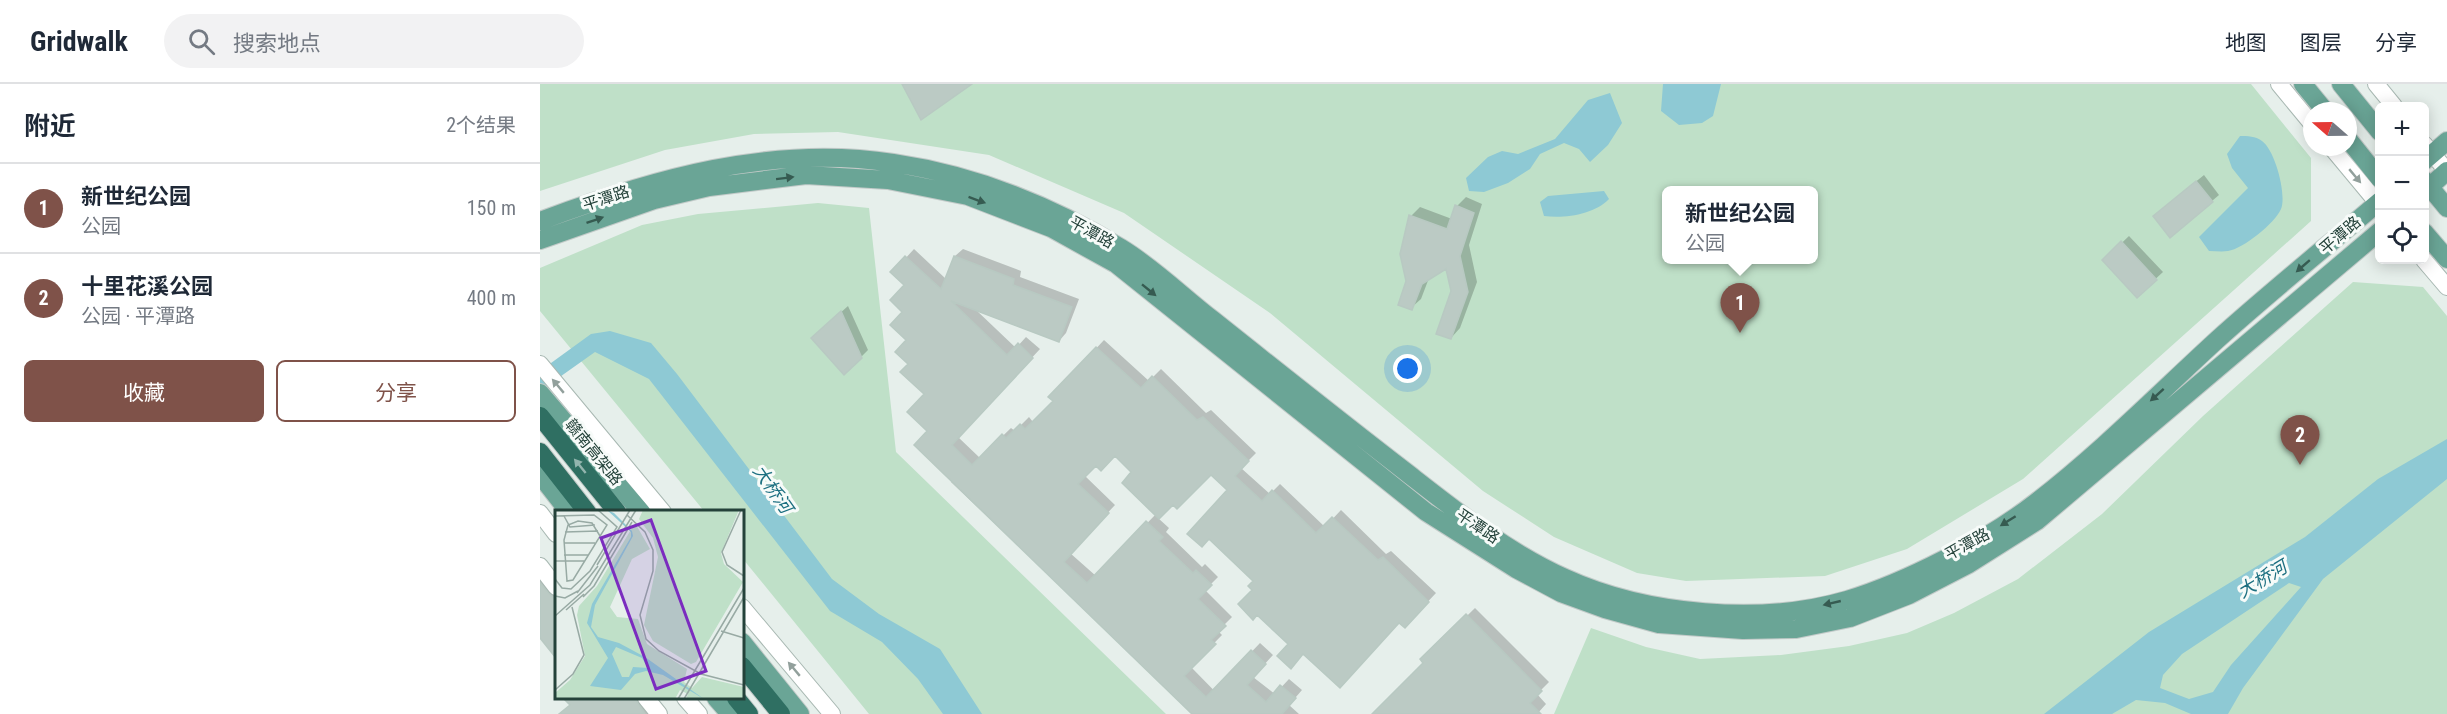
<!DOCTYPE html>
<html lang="zh">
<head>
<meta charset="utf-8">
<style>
  :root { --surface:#fff; --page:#f2f2f3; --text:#1f2937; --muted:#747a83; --line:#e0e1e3; --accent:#7f5249 }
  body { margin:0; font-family:"Roboto Condensed","Noto Sans SC",sans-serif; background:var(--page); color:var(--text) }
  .controls { position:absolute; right:18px; top:18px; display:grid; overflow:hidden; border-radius:9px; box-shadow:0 3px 15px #0003 }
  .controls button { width:54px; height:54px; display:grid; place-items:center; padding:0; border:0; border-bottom:2px solid var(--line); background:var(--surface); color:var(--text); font:30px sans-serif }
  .compass { position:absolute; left:1763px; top:18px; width:54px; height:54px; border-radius:50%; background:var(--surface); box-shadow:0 3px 15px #0003; rotate:290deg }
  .you { position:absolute; left:868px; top:285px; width:21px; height:21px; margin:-15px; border:4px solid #fff; border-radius:50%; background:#1a73e8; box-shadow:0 0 0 9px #1a73e833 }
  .badge { display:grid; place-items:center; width:39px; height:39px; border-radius:50%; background:var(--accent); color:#fff; font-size:20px; font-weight:700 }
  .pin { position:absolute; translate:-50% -50px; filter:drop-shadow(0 2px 3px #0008) }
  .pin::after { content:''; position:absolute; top:32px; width:21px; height:18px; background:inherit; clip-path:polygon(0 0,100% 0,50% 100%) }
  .popup { position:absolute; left:1122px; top:102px; width:156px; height:78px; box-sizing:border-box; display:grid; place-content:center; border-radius:9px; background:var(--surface); filter:drop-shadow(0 2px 4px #0005); font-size:20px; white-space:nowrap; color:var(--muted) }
  .popup b { font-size:22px; color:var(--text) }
  .popup::after { content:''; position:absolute; left:50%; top:100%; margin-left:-12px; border:12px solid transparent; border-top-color:var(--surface) }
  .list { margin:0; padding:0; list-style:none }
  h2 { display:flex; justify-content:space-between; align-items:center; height:78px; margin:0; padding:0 24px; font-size:26px }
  h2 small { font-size:20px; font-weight:400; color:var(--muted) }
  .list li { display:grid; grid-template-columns:39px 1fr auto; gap:18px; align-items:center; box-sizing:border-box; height:90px; padding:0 24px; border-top:2px solid var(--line) }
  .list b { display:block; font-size:22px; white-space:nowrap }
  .list p { margin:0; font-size:20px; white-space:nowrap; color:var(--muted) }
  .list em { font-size:20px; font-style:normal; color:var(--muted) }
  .actions { display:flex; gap:12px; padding:18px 24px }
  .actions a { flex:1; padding:14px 0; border:2px solid var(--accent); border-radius:9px; text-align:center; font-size:21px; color:var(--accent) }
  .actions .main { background:var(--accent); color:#fff }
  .icon { flex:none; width:33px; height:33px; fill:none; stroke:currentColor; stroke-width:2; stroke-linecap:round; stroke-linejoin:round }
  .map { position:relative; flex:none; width:1907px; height:630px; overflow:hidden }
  header { display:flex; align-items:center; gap:36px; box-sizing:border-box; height:84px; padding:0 30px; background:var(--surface); border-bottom:2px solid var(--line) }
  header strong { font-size:28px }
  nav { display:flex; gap:33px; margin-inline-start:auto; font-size:21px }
  .search { width:420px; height:54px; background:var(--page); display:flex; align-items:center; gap:15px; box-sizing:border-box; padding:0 21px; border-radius:33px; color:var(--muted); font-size:22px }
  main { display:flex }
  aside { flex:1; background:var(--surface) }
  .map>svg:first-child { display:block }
</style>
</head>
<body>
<header>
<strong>Gridwalk</strong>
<div class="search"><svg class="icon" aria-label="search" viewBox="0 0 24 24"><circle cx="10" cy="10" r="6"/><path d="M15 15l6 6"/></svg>搜索地点</div>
<nav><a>地图</a><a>图层</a><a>分享</a></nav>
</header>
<main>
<aside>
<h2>附近<small>2个结果</small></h2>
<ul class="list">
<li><span class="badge">1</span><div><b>新世纪公园</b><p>公园</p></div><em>150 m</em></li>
<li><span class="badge">2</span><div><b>十里花溪公园</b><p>公园 · 平潭路</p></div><em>400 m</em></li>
</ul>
<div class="actions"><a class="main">收藏</a><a>分享</a></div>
</aside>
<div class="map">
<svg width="1907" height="630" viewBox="0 0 1907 630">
  <rect width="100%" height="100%" fill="#e6efeb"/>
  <!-- green -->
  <path fill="#bfe0c8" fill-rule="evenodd" d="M 0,0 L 1711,0 L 1771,74 L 1771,137 L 1483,395 L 1367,465 L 1285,492 L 1146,497 L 1097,489 L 1014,453 L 943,407 L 730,229 L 584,129 L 449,71 L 298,48 L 214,50 L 125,66 L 0,107 ZM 1126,106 L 1274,106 L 1274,176 L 1126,176 Z
    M 278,119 L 329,124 L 356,368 L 626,630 L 329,630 L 203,475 L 202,428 L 164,427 L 0,227 L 0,184 L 102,141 L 158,130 Z
    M 1813,198 L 1883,203 L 1907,232 L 1907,630 L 1014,630 L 1051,544 L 1106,563 L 1160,575 L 1241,571 L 1309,562 L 1367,549 L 1414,529 L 1478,495 L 1562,430 L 1663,332 Z"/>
  <!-- water -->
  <path fill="#8ec9d4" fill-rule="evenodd" d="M 1123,0 L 1181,0 L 1173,32 L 1162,39 L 1139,41 L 1121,27 Z
    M 1070,9 L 1082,39 L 1068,61 L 1050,78 L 1039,65 L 1024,59 L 1000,70 L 990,85 L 968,99 L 944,108 L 929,107 L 926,94 L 948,73 L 962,67 L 978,70 L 1015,55 L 1048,16 Z
    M 1700,52 C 1708,52 1715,52 1722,57 C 1735,66 1747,111 1741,125 C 1735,139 1703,165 1688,167 C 1682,168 1675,167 1669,167 L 1659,153 L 1708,104 L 1692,84 L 1687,70 Z
    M 1064,107 L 1069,115 C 1055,130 1025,135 1004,132 L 1000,118 L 1008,112 Z
    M 70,247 L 111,259 L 137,290 L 292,495 L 339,530 L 400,565 L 442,630 L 403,630 L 378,595 L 342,558 L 290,527 L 109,295 L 55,268 L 0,307 L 0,287 L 51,250 Z
    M 1907,355 L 1907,395 L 1783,495 L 1703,604 L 1688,630 L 1651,630 L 1625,619 L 1596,616 L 1572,630 L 1504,630 L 1609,548 L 1765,453 L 1838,395 ZM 1749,499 L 1761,503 L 1691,581 L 1673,608 L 1649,615 L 1620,604 L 1623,591 L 1642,570 Z"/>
  <!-- shadow -->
  <path fill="#0003" fill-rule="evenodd" d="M 1664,91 L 1679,111 L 1631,152 L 1621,126 Z
    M 926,113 L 942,120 L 929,161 L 937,198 L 920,244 L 911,254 L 913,207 L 907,183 L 889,194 L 881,215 L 871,224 L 868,197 L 871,132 L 880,123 L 912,135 L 917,122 Z
    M 1589,152 L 1623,188 L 1597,212 L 1564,176 Z
    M 374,165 L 406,195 L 415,172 L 423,165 L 481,187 L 480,193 L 539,215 L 526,249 L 519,257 L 435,225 L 476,264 L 486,253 L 500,265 L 418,353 L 440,374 L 471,344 L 475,347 L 489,333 L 493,338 L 515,317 L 511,313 L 564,256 L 609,297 L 621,285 L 666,329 L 671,326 L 716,369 L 701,384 L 730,410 L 740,400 L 785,443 L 801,426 L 846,470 L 851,467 L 896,509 L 865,542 L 860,537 L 764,569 L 750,559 L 714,506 L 715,497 L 689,406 L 671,388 L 618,434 L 629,444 L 626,448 L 662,483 L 665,480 L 678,493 L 665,506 L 692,533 L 678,547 L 682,551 L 651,583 L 697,630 L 655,630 L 411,398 L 413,396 L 389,347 L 386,310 L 370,280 L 365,227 L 366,200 L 353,188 ZM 575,370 L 594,388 L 616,430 L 556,492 L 530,469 L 575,421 L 545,392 L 556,380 Z
    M 308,222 L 328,266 L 321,273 L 279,248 Z
    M 0,482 L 16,502 L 16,572 L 0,554 Z
    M 935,524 L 1009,598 L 997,610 L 1006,620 L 997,630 L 834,630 L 885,579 L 882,576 Z
    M 720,559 L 733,571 L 713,593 L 735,610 L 749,595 L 762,606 L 749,621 L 759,630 L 714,630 L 680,601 Z
    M 29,614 L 107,614 L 118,630 L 20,630 L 31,621 L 27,616 Z"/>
  <!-- building -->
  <path fill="#bbcac4" stroke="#b8c9c2" stroke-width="1.5" d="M 362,0 L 432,0 L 381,36 Z
    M 1656,97 L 1673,118 L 1630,154 L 1613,132 Z
    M 915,121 L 934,129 L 920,172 L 928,208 L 911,255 L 896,250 L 911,207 L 906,185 L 882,200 L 872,226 L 858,221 L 866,197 L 860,170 L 869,131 L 907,145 Z
    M 1581,157 L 1617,196 L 1597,214 L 1562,176 Z
    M 365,172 L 401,205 L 414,172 L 474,195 L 473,201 L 532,223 L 519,258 L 411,217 L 467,271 L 478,259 L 493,274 L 412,361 L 432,381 L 462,350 L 466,354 L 480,340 L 485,345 L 513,317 L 508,313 L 556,263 L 601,304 L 612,292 L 657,336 L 663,333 L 709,377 L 695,392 L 722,417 L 732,406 L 776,449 L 792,433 L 838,476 L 843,473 L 889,518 L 865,544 L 859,539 L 800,604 L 763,570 L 751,585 L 737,572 L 748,560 L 717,531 L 713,536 L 698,520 L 712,506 L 708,502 L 713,497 L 669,455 L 662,463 L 647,450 L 687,406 L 671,391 L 637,425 L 633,421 L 619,435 L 582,399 L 591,388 L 575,372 L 561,387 L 556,382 L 538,400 L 569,429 L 524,478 L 547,499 L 606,437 L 623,453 L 619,457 L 653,489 L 656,486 L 672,501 L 658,515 L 686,542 L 671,556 L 676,560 L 644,592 L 666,613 L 711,566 L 726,580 L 707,601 L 726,618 L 740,601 L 756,614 L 742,630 L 652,630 L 374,361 L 387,347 L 367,328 L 384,310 L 360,288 L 368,280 L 355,268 L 366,256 L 350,241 L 362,228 L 350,216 L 364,201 L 350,188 Z
    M 301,227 L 322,274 L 304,291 L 271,254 Z
    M 0,499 L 16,517 L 16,574 L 0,554 Z
    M 926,530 L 1002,607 L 990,619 L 1001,630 L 832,630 L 883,579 L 880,575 Z
    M 23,614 L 95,614 L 105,630 L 19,630 L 30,621 Z"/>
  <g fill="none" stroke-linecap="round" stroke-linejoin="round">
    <defs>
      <path id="minor" d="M 1739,0 L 1772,40
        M 1836,0 L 1854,22
        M 1884,60 L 1907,87
        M 1791,63 L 1840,122
        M 1884,176 L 1907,203
        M 0,280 L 123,428
        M 0,429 L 16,450
        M 0,482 L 16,503
        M 202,523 L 292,630
        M 106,614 L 119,630
        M 145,614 L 159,630"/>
      <path id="major" d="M 1763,0 L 1785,27
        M 1801,0 L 1840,48
        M 1808,55 L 1840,95
        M 1884,77 L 1907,57
        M 1884,96 L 1907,124
        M 1884,108 L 1907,87
        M 0,137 C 112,95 232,60 353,79 C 434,91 512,122 581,164 C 614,184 643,213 673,236 C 737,287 801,338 866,388 C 916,427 967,468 1025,494 C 1106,531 1222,541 1307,516 C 1366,498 1446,457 1495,419 C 1560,369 1618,310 1678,255 C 1730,208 1786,163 1840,117
        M 1884,148 L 1907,175
        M 0,156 L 114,116 L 169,103 L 266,91 L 348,96 L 428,112 L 511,144 L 576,180 L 886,428 L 976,485 L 1021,509 L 1065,525 L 1119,540 L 1203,546 L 1256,545 L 1310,534 L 1369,511 L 1429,480 L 1497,437 L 1840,147
        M 0,309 L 101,428
        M 0,391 L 29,428
        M 202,558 L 260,630
        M 176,614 L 190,630"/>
      <path id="highway" d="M 0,332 L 77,428
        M 0,368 L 47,428
        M 202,582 L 241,630
        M 196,614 L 209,630"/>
    </defs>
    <!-- minor casing -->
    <use href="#minor" stroke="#a8b8b2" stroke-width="18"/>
    <!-- major casing -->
    <use href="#major" stroke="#c2cac8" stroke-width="20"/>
    <!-- highway casing -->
    <use href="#highway" stroke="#c2cac8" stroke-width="20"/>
    <!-- minor -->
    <use href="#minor" stroke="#fff" stroke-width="16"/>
    <!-- major -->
    <use href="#major" stroke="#6aa596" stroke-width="18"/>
    <!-- highway -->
    <use href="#highway" stroke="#2f6f62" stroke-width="18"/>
  </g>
  <!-- one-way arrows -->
  <defs><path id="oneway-solid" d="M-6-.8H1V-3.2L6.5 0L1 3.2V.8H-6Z" transform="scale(1.5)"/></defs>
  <g fill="#92a09c">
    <use href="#oneway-solid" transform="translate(1815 92) rotate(50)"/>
    <use href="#oneway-solid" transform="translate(18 302) rotate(-130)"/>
    <use href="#oneway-solid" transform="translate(254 585) rotate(-130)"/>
  </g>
  <g fill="#365b51">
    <use href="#oneway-solid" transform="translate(245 94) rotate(-7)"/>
    <use href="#oneway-solid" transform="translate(437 116) rotate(20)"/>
    <use href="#oneway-solid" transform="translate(55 136) rotate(-19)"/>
    <use href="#oneway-solid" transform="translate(1763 182) rotate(139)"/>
    <use href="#oneway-solid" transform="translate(609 206) rotate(39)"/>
    <use href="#oneway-solid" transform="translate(1617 311) rotate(138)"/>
    <use href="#oneway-solid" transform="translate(1468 437) rotate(148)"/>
    <use href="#oneway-solid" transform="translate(1292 519) rotate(167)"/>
  </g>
  <use fill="#93b5ae" href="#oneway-solid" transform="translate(40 382) rotate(-129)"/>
  <g text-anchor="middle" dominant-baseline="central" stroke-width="6" stroke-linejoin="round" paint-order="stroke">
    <!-- street labels -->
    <g font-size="16" fill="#24423a" stroke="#f7fbf9">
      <text transform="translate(66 114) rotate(-18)">平潭路</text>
      <text transform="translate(552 148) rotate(29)">平潭路</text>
      <text transform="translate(1800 151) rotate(-41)">平潭路</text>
      <text transform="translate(54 368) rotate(51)">赣南高架路</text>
      <text transform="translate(938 442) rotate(34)">平潭路</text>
      <text transform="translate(1427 460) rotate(-29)">平潭路</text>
    </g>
    <!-- water labels -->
    <g font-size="18" font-style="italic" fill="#1c6f80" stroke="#f7fbf9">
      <text transform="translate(233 405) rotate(55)">大桥河</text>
      <text transform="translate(1722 495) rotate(-31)">大桥河</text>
    </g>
  </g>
  <!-- overview -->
  <g transform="translate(15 426)">
    <rect width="189" height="189" fill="#e6efeb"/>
    <path d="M 88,0 L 184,0 L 166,43 L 169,54 L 188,72 L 141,152 L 136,154 L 98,131 L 89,115 L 103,47 L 98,28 L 84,9 ZM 80,13 L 95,39 L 77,49 L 55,97 L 62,107 L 83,109 L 92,134 L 132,159 L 129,172 L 137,178 L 147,167 L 189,177 L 189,189 L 131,189 L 133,184 L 125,180 L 120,189 L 0,189 L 0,183 L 15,170 L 30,146 L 22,105 L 24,96 L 42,76 Z" fill="#bfe0c8"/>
    <path d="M 52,0 L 59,3 L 77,21 L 78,26 L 40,95 L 36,117 L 43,127 L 64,133 L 90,147 L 149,189 L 108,165 L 91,161 L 80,164 L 66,180 L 35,176 L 53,148 L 32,113 L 37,94 L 76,27 L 76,22 ZM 61,137 L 87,148 L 93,158 L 78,157 L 74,167 L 67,167 L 57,144 Z" fill="#8ec9d4" fill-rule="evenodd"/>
    <path fill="none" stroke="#98aaa4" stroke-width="1.5" d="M 186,0 L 167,42 L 172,55 L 189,66M 72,5 L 90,22 L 98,40 L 98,61 L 85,105 L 91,129 L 104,141 L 146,164 L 189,175M 0,6 L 39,5 L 52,15 L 18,70 L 12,71 L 9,30 L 13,15 L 23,11 L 37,13 L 45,26M 9,6 L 15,17 L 40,15M 10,22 L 43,21M 9,33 L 40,33M 9,45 L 33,45M 0,51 L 30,51M 42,55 L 75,0M 0,69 L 7,78 L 16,79 L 35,61 L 62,17 L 43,0M 22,83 L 43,56M 0,86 L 10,88 L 23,81M 28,87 L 39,76 L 77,12M 11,100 L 29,84M 0,106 L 35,75 L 81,0M 166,121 L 189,128M 0,180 L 18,164 L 29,145 L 17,97M 123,189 L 189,78M 129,189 L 189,87"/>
    <path fill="#7b2cbf" fill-opacity="0.15" stroke="#7b2cbf" stroke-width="3" d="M 96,10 L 151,161 L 101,179 L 46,28 Z"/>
    <rect width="189" height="189" fill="none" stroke="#24423a" stroke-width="3"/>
  </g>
</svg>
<div class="controls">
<button>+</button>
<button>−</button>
<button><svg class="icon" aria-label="locate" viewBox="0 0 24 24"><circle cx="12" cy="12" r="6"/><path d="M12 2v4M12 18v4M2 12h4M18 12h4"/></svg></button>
</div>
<svg class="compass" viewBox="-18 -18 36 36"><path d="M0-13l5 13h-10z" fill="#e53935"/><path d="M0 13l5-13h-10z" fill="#747a83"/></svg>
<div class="you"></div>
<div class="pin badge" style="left:1200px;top:249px">1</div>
<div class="popup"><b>新世纪公园</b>公园</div>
<div class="pin badge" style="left:1760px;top:381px">2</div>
</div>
</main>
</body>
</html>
